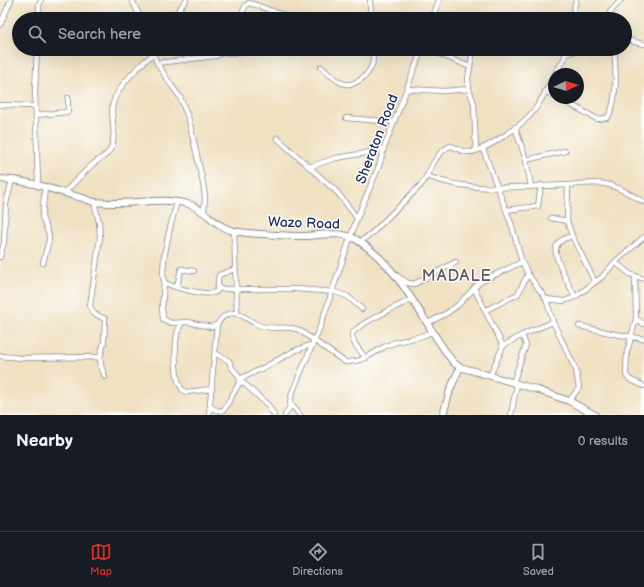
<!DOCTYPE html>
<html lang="en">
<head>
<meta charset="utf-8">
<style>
  :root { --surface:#171b24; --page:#20242c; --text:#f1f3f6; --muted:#9ea1a6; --line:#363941; --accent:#d93025 }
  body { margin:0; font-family:"Balsamiq Sans",sans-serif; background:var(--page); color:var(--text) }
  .compass { position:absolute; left:548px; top:68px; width:36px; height:36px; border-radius:50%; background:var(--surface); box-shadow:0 4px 16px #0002; rotate:86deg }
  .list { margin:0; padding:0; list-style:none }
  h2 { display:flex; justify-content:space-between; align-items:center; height:52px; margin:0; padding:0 16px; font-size:17px }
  h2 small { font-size:13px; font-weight:400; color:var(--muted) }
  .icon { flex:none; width:22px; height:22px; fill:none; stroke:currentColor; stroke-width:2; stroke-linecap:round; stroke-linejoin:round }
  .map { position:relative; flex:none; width:644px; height:415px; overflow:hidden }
  .search { position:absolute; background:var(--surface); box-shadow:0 4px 16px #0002; left:12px; right:12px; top:12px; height:44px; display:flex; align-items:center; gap:10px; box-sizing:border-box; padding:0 14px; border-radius:22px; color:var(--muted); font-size:15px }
  .sheet { height:116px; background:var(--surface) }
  nav { display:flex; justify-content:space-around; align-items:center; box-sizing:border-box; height:56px; border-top:1px solid var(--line); background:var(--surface); font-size:11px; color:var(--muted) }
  nav a { display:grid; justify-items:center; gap:2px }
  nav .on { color:var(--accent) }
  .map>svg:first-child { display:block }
</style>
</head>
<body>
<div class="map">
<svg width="644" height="415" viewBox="0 0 644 415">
  <rect width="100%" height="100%" fill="#fdfcf7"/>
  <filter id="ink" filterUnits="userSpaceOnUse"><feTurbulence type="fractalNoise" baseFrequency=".025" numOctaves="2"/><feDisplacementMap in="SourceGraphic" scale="8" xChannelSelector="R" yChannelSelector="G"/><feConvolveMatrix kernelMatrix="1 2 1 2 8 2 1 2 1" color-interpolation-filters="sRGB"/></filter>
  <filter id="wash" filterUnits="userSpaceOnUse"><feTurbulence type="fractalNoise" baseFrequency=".012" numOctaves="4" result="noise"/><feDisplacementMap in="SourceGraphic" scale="16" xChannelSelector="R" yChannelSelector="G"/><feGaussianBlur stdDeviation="0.9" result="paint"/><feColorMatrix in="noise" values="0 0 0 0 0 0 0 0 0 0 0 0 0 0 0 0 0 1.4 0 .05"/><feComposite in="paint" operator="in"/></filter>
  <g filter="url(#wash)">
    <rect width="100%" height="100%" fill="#f0e1c3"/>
  </g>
  <g filter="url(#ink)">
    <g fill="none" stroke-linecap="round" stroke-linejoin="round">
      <defs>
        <path id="street" d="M 132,0 L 141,19
          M 370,0 L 371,19
          M 39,19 L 39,6 L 41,0
          M 172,19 L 186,0
          M 239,19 L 246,5 L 249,3 L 256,5 L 294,19
          M 432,19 L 439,0
          M 572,19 L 576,0
          M 611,19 L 610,12 L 621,0
          M 0,25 L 11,0
          M 625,38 L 634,42 L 644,44
          M 37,49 L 35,91 L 38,184
          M 151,49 L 157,63 L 171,85 L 180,97 L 189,120 L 203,183 L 205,197 L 204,211
          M 473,49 L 468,79 L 469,89 L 474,104 L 476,151
          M 421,52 L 435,52 L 470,67
          M 222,53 C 231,53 252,54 258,49
          M 565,54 L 582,49
          M 157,63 L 216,56 L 222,53 L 225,49
          M 321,67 C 327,72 334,80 342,83 C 354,88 368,76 372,65 C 374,60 372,54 373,49
          M 555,74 L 564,59 L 567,49
          M 407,89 L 444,91 L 469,89
          M 545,91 L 554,96
          M 559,98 L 597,119 L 607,118 C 618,105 616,66 614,49
          M 0,105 L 35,106
          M 36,115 L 67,112 L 68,110 L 68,98
          M 346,118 L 394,122
          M 515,127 L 526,160 L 531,186
          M 277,138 L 337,192 L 357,218
          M 483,149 L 512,226 L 522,262 L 528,274 L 546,299 L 553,322 L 576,370 L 579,388 L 569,401
          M 526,160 L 565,151
          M 309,167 L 336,158 L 366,153 L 384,148
          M 427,176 C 471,194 522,186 569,185 C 581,184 594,182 605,184 C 619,186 633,196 644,202
          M 568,185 L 567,221 L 572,236 L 595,282
          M 64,193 C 74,183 83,173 93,164 C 100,158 108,156 112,146 C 116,134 112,121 112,109 C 113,90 139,66 153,54
          M 94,202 L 99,222 L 100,237 L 90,306 L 93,313 L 105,319 L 104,342 L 100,357 L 101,366 L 105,377
          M 177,202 C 171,223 160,262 164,282 C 171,287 211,298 217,291 C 219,286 217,280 219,275 L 235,269
          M 506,210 L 538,206 L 541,185
          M 551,218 L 567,221
          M 234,231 L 237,314
          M 572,236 C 566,238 558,240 556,248 C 553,257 571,288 575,297
          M 360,242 L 372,233 L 421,185 C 431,171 434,154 450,146 C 458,147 460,153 470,152 C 485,151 522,125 532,113 C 541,103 547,88 554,76
          M 0,257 L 4,243 L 6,204 L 12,180
          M 615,262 L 630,274 L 644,279
          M 43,263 L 49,240 L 49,235 L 42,217 L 45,187
          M 397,276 L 408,283 L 414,284 L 456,262
          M 635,277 L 636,319 L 627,352 L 626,374 L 627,377 L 631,380 L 644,386
          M 164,282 L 162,308 L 163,319 L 171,323 L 188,322 L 211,327 L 217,325
          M 177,287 L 181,269 L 194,271
          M 474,288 L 503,346
          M 217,289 L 296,289 L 335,292 L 347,296 L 362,309
          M 546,299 L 564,301 L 575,297 L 602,277 L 615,262 L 644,237
          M 486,310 L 518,294 L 528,274
          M 636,319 L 644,324
          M 182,323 C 180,326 178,330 177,334 C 175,345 173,390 187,392 L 212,389
          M 428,323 L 447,313 L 458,305 L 480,282 L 522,262
          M 579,326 L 615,334 L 644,339
          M 215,353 L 229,361 L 232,368 L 238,375 L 240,380 L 268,405 L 274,415
          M 0,356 L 22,358 L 100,357
          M 366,358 C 361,352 352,343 352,335 C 352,326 403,304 412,299
          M 490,376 L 503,346 L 522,335 L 553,322
          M 513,383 L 526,345 L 522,335
          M 211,407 L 218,411 L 224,410 L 242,378 L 263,368 L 294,351 L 313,344
          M 209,415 L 217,325 C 220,319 225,314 232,313 C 243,313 251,323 261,326 C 273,330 287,325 299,330 L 345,362 C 363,363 373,352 388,345 C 403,338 419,340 433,331
          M 285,415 L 291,405
          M 300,415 L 290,403 L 292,393 L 320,327 L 357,218 L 379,166 L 384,148 L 422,49
          M 511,415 L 517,384"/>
        <path id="secondary" d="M 0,179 C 29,180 52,190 79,197 C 84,198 89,201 94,202 C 99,203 104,202 109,203 C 135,204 162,197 188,204 C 206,209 216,228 234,231 C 255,235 279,235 300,236 C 318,236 341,230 357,240 C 403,269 422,322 454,363 L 460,367 L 535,389 L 569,401 L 595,415
          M 443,415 L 450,390 L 460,367"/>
      </defs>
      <!-- street casing -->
      <use href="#street" stroke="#868890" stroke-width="6"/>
      <!-- secondary casing -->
      <use href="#secondary" stroke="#868890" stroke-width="8"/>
      <!-- street -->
      <use href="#street" stroke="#fff" stroke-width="4.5"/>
      <!-- secondary -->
      <use href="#secondary" stroke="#fff" stroke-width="6"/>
    </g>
  </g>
  <g text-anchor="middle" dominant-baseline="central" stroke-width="3" stroke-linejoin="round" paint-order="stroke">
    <!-- street labels -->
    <g font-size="14" fill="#1b2f5e" stroke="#fdfcf7">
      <text transform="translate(377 139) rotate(-69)">Sheraton Road</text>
      <text transform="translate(304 223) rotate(2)">Wazo Road</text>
    </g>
    <!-- quarter labels -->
    <g font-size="16" letter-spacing="1" fill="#5b5861" stroke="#fdfcf7">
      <text x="457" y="276">MADALE</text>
    </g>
  </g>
</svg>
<svg class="compass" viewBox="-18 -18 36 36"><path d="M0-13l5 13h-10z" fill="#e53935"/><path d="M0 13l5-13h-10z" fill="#9ea1a6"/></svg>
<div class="search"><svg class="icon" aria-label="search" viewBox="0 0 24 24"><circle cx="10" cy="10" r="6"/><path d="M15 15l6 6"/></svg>Search here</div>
</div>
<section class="sheet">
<h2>Nearby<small>0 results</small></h2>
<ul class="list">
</ul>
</section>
<nav>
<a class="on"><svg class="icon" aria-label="map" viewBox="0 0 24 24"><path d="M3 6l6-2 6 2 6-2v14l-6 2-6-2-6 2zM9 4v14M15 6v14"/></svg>Map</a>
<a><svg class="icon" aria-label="directions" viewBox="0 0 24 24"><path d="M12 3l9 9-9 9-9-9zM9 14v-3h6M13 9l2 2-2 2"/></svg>Directions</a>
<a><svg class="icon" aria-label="saved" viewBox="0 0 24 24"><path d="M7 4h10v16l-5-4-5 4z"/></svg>Saved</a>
</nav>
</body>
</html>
